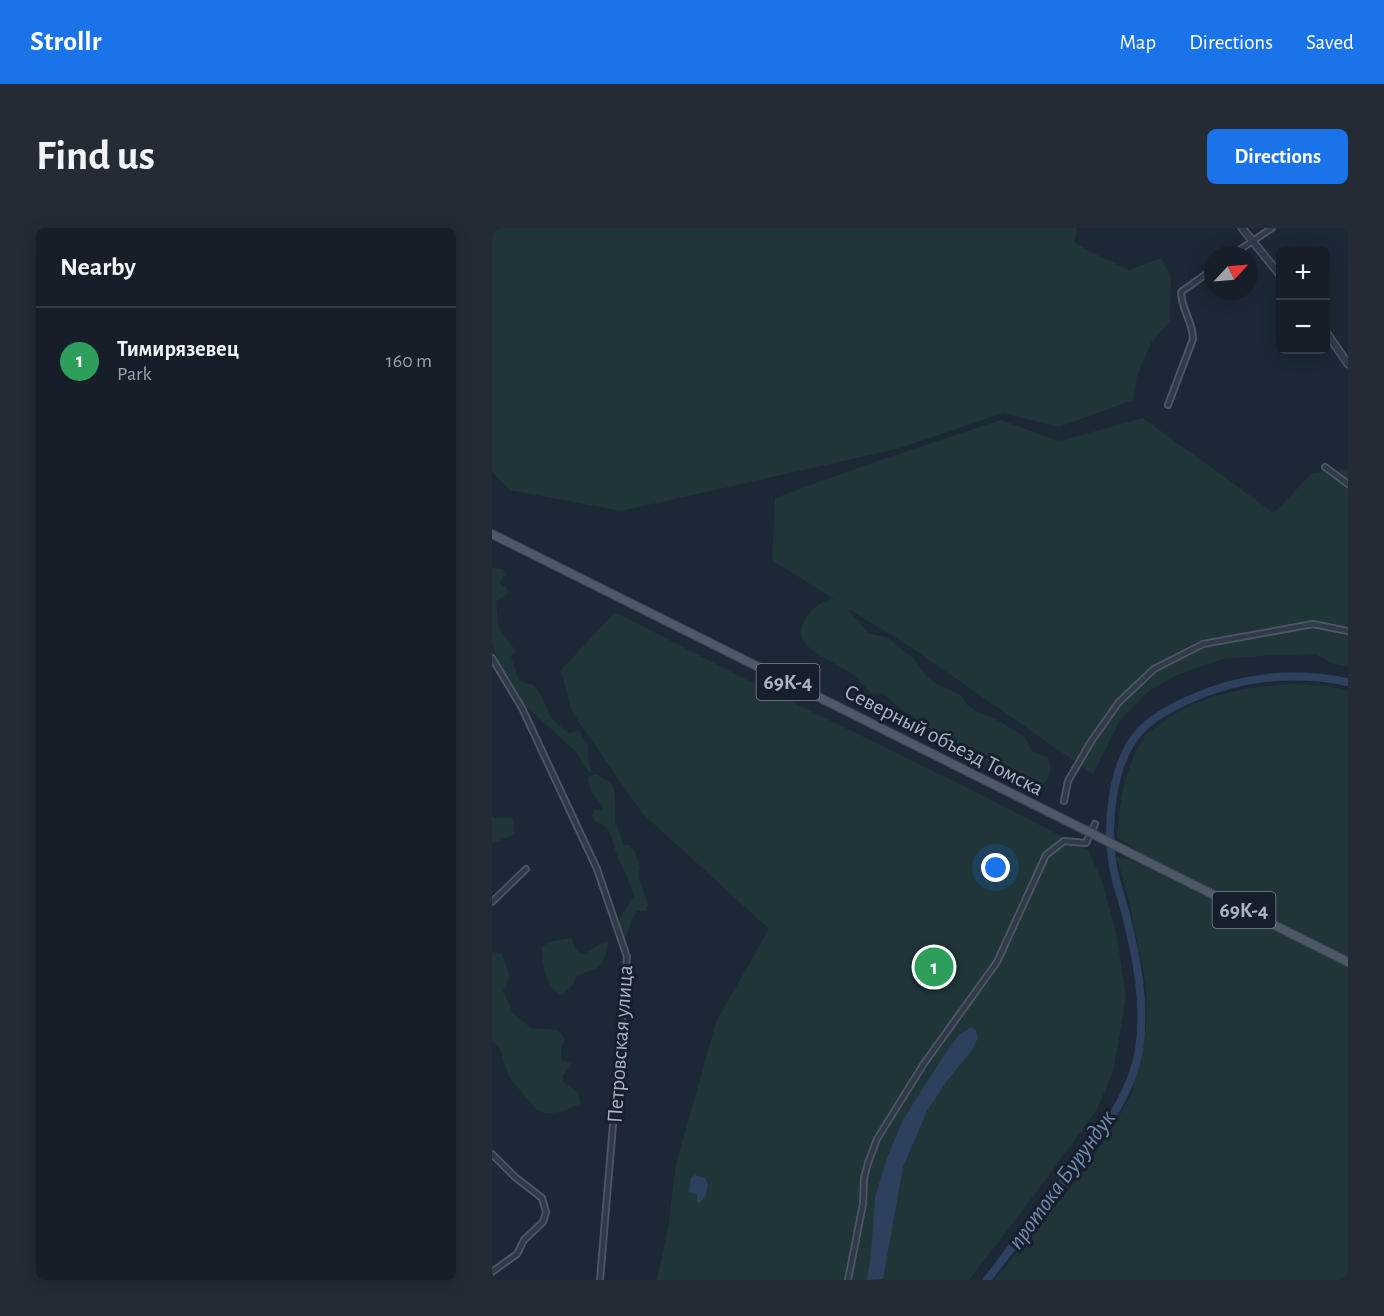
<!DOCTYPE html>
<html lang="en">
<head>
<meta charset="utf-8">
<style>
  :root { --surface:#161e29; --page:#232b35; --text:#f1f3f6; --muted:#9ea2a8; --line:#353c46; --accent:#1a73e8 }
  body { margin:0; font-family:"Alegreya Sans",sans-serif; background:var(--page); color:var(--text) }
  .controls { position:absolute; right:18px; top:18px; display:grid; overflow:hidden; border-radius:9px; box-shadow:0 3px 15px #0003 }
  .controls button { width:54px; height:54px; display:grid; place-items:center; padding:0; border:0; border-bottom:2px solid var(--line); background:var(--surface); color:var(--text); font:30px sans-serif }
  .compass { position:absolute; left:712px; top:18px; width:54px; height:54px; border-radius:50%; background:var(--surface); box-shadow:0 3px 15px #0003; rotate:64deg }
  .you { position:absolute; left:504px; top:640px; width:21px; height:21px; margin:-15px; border:4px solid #fff; border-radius:50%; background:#1a73e8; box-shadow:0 0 0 9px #1a73e833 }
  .badge { display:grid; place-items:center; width:39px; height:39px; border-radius:50%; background:var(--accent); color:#fff; font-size:20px; font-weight:700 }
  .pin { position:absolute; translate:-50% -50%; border:3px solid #fff; box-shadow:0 2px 6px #0006 }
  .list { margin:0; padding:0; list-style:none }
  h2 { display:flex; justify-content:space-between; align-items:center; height:78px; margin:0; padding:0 24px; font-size:26px }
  h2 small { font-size:20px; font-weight:400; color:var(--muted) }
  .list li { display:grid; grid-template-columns:39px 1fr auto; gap:18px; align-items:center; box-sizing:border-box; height:108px; padding:0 24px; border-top:2px solid var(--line) }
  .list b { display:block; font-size:22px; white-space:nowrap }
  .list p { margin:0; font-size:20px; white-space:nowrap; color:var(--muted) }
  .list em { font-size:20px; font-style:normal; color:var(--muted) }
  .map { position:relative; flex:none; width:856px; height:1052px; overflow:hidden; border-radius:9px }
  header { display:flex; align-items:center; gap:36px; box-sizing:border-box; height:84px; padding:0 30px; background:var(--accent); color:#fff }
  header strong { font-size:28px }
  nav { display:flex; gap:33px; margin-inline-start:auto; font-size:21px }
  .intro { display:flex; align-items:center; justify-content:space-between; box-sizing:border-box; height:144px; padding:0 36px }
  h1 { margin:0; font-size:42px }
  .button { padding:15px 27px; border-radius:9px; background:var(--accent); color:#fff; font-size:21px; font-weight:700 }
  main { display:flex; gap:36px; padding:0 36px }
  aside { flex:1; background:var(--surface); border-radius:9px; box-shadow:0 3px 15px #0003 }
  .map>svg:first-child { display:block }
</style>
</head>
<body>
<header>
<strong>Strollr</strong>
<nav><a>Map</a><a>Directions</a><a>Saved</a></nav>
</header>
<div class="intro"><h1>Find us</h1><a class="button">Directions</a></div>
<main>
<aside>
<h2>Nearby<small></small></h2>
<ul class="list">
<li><span class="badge" style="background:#2e9e5b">1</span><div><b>Тимирязевец</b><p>Park</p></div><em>160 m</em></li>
</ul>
</aside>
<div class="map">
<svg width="856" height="1052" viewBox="0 0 856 1052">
  <rect width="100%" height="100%" fill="#1d2837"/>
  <!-- green -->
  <path fill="#1f3538" d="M 0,0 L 585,0 L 582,14 L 599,24 L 637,42 L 669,30 L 679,48 L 678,93 L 659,115 L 645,148 L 641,172 L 567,199 L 511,185 L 405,221 L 129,283 L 18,262 L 0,244 Z
    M 651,190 L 782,285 L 820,245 L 856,241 L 856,439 L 840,435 L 824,426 L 785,427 L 730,431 L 683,448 L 657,463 L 628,492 L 601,546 L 417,418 L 355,380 L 376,405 L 396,410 L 422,431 L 434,448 L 446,457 L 461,463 L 470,468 L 475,477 L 484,483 L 507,493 L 533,509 L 540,523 L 556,530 C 561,543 558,550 548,559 L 534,555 L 493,531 L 463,518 L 408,480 L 390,465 L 380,466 C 372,458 365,449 356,443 C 337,431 293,418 315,388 C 321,379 332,371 342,371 L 280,332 L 283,270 L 377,236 L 509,192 L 567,213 Z
    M 0,340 L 10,341 L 14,346 L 10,349 L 8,355 L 15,360 L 16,366 L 4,373 L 7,400 L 14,411 L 25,424 L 19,428 L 27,453 L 42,457 L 50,469 L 59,490 L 76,505 L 87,503 L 96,518 L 96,530 L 100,545 L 96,543 L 84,524 L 34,478 L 10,443 L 0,416 Z
    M 123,384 L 255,452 L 474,559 L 596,622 L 610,653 L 625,709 L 634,769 L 621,844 L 604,883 L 531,982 L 477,1052 L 165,1052 L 176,1000 L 184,936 L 224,794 L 277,701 L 150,585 L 80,484 L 69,442 Z
    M 801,456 L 835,458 L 856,463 L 856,729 L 650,626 L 625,609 C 628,575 632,542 650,512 C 653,506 661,501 667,497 C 705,467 754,458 801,456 Z
    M 104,546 L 121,557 L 123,568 L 123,593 L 132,617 L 138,617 L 143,624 L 148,640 L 146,649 L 156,676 L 154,683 L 145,683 L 139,693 L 134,710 L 132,710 L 126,693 L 142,668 C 138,655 133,644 127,632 C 119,616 124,601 103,593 L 100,588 L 102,582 L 109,582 L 111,579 L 99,563 L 96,552 L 98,548 Z
    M 0,587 L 2,590 L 19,590 L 22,594 L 22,606 L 0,616 Z
    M 624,628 L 646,635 L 856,739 L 856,1052 L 502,1052 L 591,944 L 615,909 L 640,865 L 655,795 L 654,756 L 635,663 Z
    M 79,710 L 85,723 L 89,726 C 100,724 105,715 116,713 C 112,742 108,738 84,748 L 81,757 L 70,767 C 53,760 50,736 50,719 L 57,714 Z
    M 0,724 L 10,726 L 18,749 L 11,762 L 21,785 L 39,800 L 66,802 L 73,810 L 69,823 L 69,831 L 80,836 L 71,848 L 71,854 L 86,864 L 88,876 L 71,883 L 55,886 L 45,882 L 17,849 L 7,818 L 0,814 Z"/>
  <!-- water -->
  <path fill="#2d415e" d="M 479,799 L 484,802 L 486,810 L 480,822 L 455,853 L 435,883 L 411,939 L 391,1051 L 375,1052 L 379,1026 L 383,969 L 395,930 L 411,892 L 452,827 L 466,808 Z
    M 203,947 L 213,950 L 216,956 L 214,967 L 208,975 L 205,974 L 205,967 L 197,964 L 199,950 Z"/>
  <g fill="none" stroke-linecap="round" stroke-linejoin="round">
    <!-- river -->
    <path stroke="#2d415e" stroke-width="8" d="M 495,1052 C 519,1021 543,989 567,958 C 599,918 638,875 647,822 C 654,778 645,731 634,687 C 630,671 624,655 621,639 C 614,598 619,532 650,501 C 662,489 681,479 696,472 C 749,448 800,443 856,454"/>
    <defs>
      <path id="minor" d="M 740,27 L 780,0
        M 676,177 L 701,111 C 701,93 690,84 689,64 L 721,41
        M 833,239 L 856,256
        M 0,430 L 30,480 L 105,641 L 135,729 L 108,1052
        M 572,573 L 576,553 L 600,512 L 627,474 L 662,441 L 711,416 L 821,396 L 856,403
        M 0,674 L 34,641
        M 0,926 L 23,949 L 50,970 L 54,984 L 51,994 L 32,1012 L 25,1026 L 0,1044
        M 356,1052 L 371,976 L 372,950 L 376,935 L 385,911 L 431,837 L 505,734 L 554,627 L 572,613 L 594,615 L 603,596"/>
      <path id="tertiary" d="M 750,0 L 788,47
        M 834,104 L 856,136"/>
      <path id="primary" d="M 0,306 L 593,602
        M 648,630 L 856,734"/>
    </defs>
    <!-- minor casing -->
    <use href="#minor" stroke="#4e5766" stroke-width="8"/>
    <!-- tertiary casing -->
    <use href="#tertiary" stroke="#4e5766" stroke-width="9"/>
    <!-- primary casing -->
    <use href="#primary" stroke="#3a4351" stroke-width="10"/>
    <!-- minor -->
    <use href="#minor" stroke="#313a48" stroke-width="4.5"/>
    <!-- tertiary -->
    <use href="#tertiary" stroke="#313a48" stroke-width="6"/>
    <!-- primary -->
    <use href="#primary" stroke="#4e5968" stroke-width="8"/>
    <defs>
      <path id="primary-bridge" d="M 593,602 L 648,630"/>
    </defs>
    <!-- primary-bridge casing -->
    <use href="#primary-bridge" stroke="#3a4351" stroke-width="10" stroke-linecap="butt"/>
    <!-- primary-bridge -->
    <use href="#primary-bridge" stroke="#4e5968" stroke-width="8"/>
  </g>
  <g text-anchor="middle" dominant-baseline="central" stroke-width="6" stroke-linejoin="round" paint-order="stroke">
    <!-- shield labels -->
    <g fill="#171f2c" stroke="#7e8797" stroke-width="1.5">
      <rect x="264.5" y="436" width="63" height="36" rx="4.5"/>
      <rect x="720.5" y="664" width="63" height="36" rx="4.5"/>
    </g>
    <g font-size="21" font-weight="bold" fill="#aab4c5">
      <text x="296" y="454">69К-4</text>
      <text x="752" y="682">69К-4</text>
    </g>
    <!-- street labels -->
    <g font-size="22" fill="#aab4c5" stroke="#171f2c">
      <text transform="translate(452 512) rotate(27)">Северный объезд Томска</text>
      <text transform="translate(128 816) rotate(-86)">Петровская улица</text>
    </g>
    <!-- water labels -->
    <g font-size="24" font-style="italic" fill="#6f8bb1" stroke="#171f2c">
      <text transform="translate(570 952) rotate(-54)">протока Бурундук</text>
    </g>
  </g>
</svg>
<div class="controls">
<button>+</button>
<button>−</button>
</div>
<svg class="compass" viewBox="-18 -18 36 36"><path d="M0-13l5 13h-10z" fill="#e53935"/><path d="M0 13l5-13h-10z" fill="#9ea2a8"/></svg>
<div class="you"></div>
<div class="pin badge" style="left:442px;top:739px;background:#2e9e5b">1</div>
</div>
</main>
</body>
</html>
